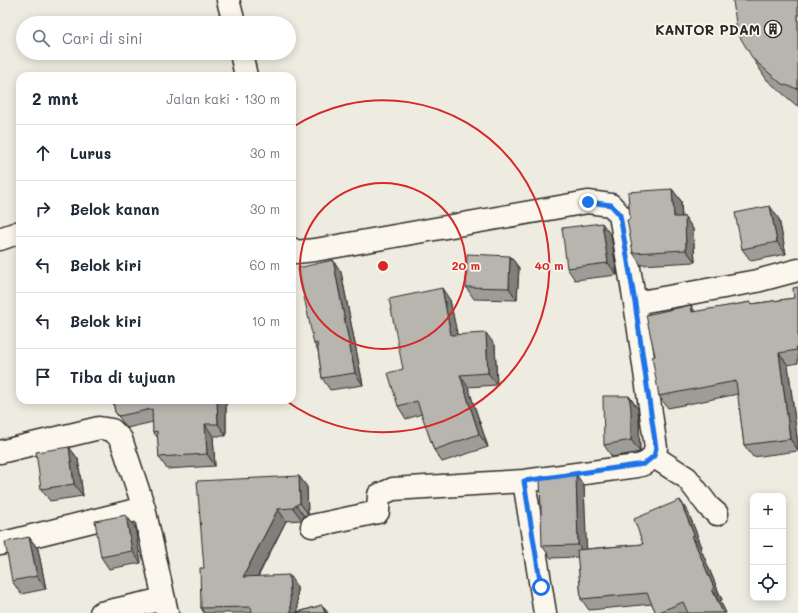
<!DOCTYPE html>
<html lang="id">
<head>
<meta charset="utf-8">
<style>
  :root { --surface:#fff; --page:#f6f6f7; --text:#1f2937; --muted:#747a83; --line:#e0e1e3 }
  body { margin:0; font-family:Mali,sans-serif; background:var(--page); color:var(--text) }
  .controls { position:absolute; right:12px; bottom:12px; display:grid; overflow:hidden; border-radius:8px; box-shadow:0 2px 10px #0003 }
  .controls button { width:36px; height:36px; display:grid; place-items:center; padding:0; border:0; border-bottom:1px solid var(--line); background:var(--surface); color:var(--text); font:20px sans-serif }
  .stop { position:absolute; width:12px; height:12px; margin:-9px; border:3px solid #1a73e8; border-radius:50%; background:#fff }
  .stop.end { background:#1a73e8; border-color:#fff; box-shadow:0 1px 4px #0008 }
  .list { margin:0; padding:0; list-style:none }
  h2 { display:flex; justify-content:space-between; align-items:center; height:52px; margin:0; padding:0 16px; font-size:17px }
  h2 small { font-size:13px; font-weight:400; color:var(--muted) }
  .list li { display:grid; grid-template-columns:26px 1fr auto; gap:12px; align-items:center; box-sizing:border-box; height:56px; padding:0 16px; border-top:1px solid var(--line) }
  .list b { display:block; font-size:15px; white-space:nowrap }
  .list em { font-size:13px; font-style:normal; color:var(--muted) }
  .icon { flex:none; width:22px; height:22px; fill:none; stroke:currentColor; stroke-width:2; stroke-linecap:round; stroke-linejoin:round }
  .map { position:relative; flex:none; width:798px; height:613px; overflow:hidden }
  .search { position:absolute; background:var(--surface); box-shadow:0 2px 10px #0003; left:16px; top:16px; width:280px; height:44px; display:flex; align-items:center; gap:10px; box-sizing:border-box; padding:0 14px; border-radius:22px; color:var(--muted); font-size:15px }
  .panel { position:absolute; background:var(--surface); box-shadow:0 2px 10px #0003; left:16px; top:72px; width:280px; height:332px; border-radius:12px }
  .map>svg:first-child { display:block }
</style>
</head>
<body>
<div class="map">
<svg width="798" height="613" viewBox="0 0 798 613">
  <rect width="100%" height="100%" fill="#eeebe0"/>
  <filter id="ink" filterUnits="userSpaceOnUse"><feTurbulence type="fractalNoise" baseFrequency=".025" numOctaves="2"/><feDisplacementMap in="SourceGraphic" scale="8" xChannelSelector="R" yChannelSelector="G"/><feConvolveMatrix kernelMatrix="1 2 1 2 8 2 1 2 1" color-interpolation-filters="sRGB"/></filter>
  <g filter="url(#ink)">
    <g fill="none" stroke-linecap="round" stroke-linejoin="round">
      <defs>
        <path id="minor" d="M 228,0 L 234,23
          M 241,53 L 246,76
          M 0,239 L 20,232
          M 292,249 L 296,252 L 315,250 L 588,202 L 611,205 L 620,215 L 635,303 L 656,448 C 653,459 648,464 637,466 L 524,481 L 393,489 L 379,495 L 378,512 L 312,526
          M 635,303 L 757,281 L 798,270
          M 0,452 L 99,428 L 112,430 L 121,439 L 144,508 L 167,613
          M 653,456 L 687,478 L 709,507 L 717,514
          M 524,481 L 545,613
          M 0,544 L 144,508
          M 101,613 L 164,599"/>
      </defs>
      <!-- minor casing -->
      <use href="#minor" stroke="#2b2b2b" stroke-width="25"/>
      <!-- minor -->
      <use href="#minor" stroke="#fbf7ec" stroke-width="22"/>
    </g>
    <!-- wall -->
    <path fill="#9e9c96" stroke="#2b2b2b" d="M 798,0 L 798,106 L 796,105 L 767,80 L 753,59 Z
      M 672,189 L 681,201 L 682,217 L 685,217 L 693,229 L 695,262 L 641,265 L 633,253 L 630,219 Z
      M 779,219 L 786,254 L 751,261 L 742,249 Z
      M 611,235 L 617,275 L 575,280 L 567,268 Z
      M 510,256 L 519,268 L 517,300 L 474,299 L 466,287 Z
      M 333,260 L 341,272 L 363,385 L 330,390 L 322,378 L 318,350 L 314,344 Z
      M 798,287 L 798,363 L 788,365 L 798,445 L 798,451 L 753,457 L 744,445 L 738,394 L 668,408 L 659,396 L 655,356 L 691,305 L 695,312 L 751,302 L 752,304 L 794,298 Z
      M 450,300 L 457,335 L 495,345 L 497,385 L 468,387 L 488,447 L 442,462 L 434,450 L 422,414 L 406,419 L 398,406 L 403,369 Z
      M 629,396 L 638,409 L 639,421 L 640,452 L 612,457 L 604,445 Z
      M 113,400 L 244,400 L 226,402 L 226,436 L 213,436 L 215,466 L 167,469 L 159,457 L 158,438 L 153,432 L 153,422 L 127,428 L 115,412 Z
      M 69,447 L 78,459 L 83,496 L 50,501 L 41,489 Z
      M 576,474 L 584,486 L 586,549 L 643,544 L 680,500 L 688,512 L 702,547 L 700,547 L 722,600 L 720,601 L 726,613 L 656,613 L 652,604 L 589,610 L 581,599 L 578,557 L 551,558 L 542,546 Z
      M 299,476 L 307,487 L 308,514 L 304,516 L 302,520 L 286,521 L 258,577 L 297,587 L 298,612 L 322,605 L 328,613 L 204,613 L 201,608 L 204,568 Z
      M 126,515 L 135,527 L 141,563 L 109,569 L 101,557 Z
      M 29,537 L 38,549 L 46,589 L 21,594 L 12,581 Z"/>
    <!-- shaded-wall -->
    <path fill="#817f7a" stroke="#2b2b2b" d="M 672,189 L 681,201 L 682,229 L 674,217 Z
      M 770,206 L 779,219 L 786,254 L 777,242 Z
      M 685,217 L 693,229 L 695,262 L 686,250 Z
      M 602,223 L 611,235 L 617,275 L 608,263 Z
      M 510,256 L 519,268 L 517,300 L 509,288 Z
      M 333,260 L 341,272 L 363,385 L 355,373 Z
      M 442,288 L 450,300 L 460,347 L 451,335 Z
      M 691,305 L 699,318 L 692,312 Z
      M 486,333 L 495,345 L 497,385 L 488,373 Z
      M 779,353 L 788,365 L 798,445 L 798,450 L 790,439 Z
      M 460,375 L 468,387 L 488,447 L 479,434 Z
      M 629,396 L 638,409 L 639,421 L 640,452 L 631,440 Z
      M 217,400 L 224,400 L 226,402 L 226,436 L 218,424 Z
      M 205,424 L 213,436 L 215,466 L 207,454 Z
      M 69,447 L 78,459 L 83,496 L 74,484 Z
      M 576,474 L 584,486 L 587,557 L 578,545 Z
      M 299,476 L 307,487 L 308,514 L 300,503 Z
      M 680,500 L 688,512 L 702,547 L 694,535 Z
      M 296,505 L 304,516 L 302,520 L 293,508 Z
      M 278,509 L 286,521 L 251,589 L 243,577 Z
      M 126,515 L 135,527 L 141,563 L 132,551 Z
      M 692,536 L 700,547 L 722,600 L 714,588 Z
      M 29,537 L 38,549 L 46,589 L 37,576 Z
      M 289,575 L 297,587 L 298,613 L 291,613 Z
      M 712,589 L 720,601 L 726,613 L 723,613 Z
      M 322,605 L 328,613 L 325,613 Z"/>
    <!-- building -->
    <path fill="#b8b5ae" stroke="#2b2b2b" d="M 733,0 L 798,0 L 798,89 L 782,84 L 753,59 L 737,32 Z
      M 672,189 L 674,217 L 685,217 L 686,250 L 633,253 L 627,220 L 630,219 L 628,192 Z
      M 770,206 L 777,242 L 742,249 L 735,213 Z
      M 602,223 L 608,263 L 567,268 L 562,228 Z
      M 467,254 L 510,256 L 509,288 L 466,287 Z
      M 333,260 L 355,373 L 322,378 L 317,343 L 314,344 L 298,268 Z
      M 798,287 L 798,347 L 796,347 L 797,350 L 779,353 L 790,439 L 744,445 L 736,381 L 659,396 L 652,357 L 655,356 L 646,315 L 691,305 L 692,312 L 751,302 L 752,304 L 794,298 L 793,288 Z
      M 442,288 L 451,335 L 486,333 L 488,373 L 460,375 L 479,434 L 434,450 L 417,401 L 398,406 L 388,373 L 403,369 L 389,299 Z
      M 603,396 L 629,396 L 631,409 L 631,440 L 604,445 Z
      M 113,400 L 217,400 L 218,424 L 205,424 L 207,454 L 159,457 L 157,431 L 153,432 L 152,409 L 119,416 L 115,412 Z
      M 69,447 L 74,484 L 41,489 L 36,452 Z
      M 576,474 L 578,545 L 542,546 L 540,478 Z
      M 299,476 L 300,503 L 296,505 L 293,508 L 278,509 L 243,577 L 289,575 L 291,613 L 252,613 L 251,607 L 201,608 L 200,568 L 204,568 L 197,481 Z
      M 680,500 L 694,535 L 692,536 L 714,588 L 712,589 L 723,613 L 688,613 L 683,602 L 657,613 L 656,613 L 647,593 L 581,599 L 577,550 L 643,544 L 634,519 Z
      M 126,515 L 132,551 L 101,557 L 95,521 Z
      M 29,537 L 37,576 L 12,581 L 5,542 Z
      M 322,605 L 325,613 L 296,613 Z"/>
  </g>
  <g fill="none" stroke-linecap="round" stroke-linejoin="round" filter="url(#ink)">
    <!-- route -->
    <path stroke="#1a73e8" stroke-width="5" d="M 541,587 L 524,481 L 644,464 L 654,456 L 656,448 L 635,303 L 620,215 L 611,205 L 588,202"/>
  </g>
  <!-- distance rings -->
  <g fill="none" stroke="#d62828" stroke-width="2">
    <circle cx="383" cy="266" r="83"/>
    <path d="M293 127A166 166 0 1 1 285 400"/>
  </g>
  <!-- icons -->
  <defs>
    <symbol id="building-ring" viewBox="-11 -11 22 22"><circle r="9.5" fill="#fbf7ec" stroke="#2b2b2b" stroke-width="1.5"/><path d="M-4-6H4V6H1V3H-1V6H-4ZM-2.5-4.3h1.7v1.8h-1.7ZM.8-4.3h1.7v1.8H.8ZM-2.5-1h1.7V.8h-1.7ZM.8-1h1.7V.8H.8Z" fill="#2b2b2b"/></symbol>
  </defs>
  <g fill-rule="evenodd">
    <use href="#building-ring" x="763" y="19" width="20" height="20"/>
  </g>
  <g text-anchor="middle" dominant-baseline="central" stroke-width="3.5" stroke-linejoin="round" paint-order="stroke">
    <!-- poi labels -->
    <g font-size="14" font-weight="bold" fill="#2b2b2b" stroke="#fbf7ec" text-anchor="end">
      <text x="760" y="29">KANTOR PDAM</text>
    </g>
  </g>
  <circle cx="383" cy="266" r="6" fill="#d62828" stroke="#fbf7ec" stroke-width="2"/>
  <g font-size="12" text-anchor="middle" font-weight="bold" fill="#d62828" stroke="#fbf7ec" stroke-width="3.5" stroke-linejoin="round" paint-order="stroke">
    <text x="466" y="270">20 m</text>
    <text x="549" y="270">40 m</text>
  </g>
</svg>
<div class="controls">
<button>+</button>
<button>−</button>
<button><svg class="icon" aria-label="locate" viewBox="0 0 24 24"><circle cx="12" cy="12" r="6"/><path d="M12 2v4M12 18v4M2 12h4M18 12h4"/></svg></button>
</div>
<div class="stop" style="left:541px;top:587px"></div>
<div class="stop end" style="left:588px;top:202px"></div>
<div class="search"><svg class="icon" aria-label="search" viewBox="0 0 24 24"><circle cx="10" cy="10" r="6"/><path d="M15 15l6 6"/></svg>Cari di sini</div>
<section class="panel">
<h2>2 mnt<small>Jalan kaki · 130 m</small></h2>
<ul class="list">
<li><svg class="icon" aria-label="ahead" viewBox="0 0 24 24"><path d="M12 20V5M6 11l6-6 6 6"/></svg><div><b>Lurus</b></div><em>30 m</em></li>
<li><svg class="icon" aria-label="right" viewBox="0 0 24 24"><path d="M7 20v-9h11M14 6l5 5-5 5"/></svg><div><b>Belok kanan</b></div><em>30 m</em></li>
<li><svg class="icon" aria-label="left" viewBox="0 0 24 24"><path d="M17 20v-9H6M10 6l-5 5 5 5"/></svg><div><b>Belok kiri</b></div><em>60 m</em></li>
<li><svg class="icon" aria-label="left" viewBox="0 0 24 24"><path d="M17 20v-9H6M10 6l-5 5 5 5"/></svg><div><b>Belok kiri</b></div><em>10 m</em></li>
<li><svg class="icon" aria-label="arrive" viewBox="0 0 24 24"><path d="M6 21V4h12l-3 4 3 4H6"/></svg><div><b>Tiba di tujuan</b></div></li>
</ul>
</section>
</div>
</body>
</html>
